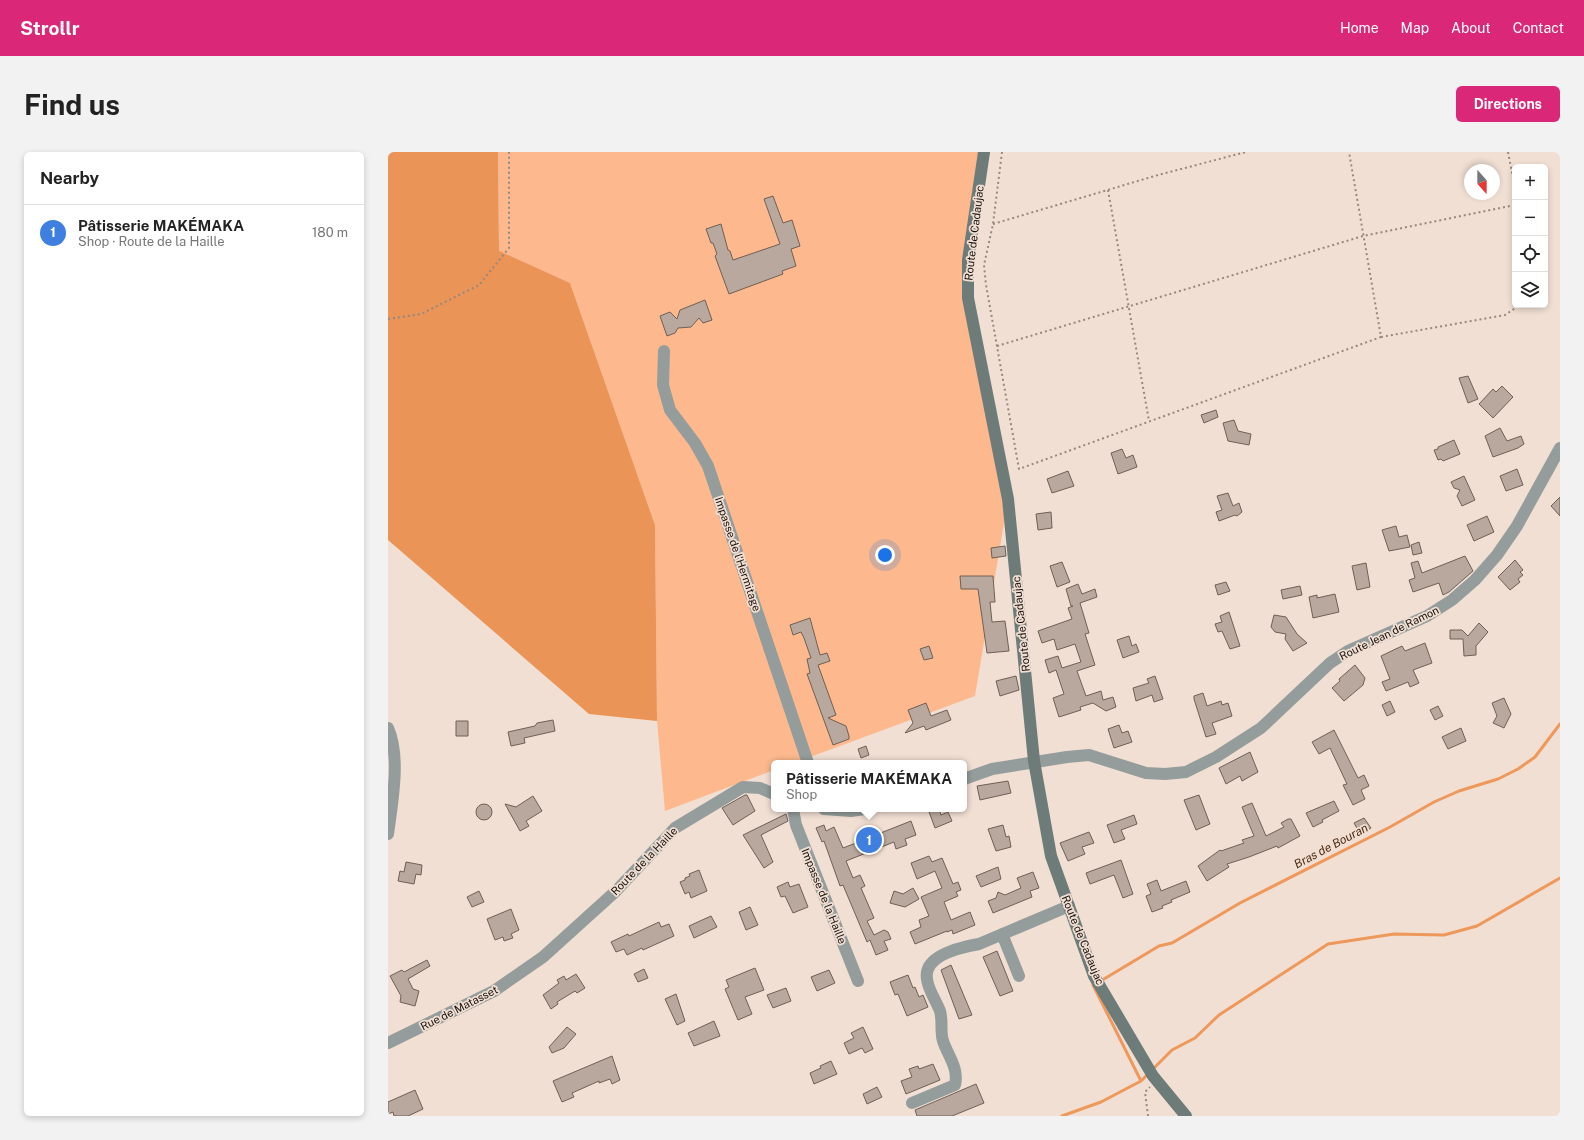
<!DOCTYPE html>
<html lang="en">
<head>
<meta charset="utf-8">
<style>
  :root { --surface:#fff; --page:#f2f2f2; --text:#222; --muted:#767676; --line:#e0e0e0; --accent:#db2777 }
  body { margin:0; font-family:"Public Sans",sans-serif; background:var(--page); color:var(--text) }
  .controls { position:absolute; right:12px; top:12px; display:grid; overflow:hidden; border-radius:6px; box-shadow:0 2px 6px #0003 }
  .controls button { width:36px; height:36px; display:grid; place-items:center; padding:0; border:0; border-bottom:1px solid var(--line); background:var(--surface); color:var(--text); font:20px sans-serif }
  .compass { position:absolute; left:1076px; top:12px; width:36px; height:36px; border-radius:50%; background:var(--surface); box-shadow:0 2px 6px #0003; rotate:159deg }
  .you { position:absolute; left:497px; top:403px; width:14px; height:14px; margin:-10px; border:3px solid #fff; border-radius:50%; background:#1a73e8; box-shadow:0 0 0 6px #1a73e833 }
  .badge { display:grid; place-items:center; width:26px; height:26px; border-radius:50%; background:var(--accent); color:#fff; font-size:13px; font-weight:700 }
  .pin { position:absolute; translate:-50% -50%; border:2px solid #fff; box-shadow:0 1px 4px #0006 }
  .popup { position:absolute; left:383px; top:608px; width:196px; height:52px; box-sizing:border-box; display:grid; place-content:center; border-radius:6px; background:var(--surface); filter:drop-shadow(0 1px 3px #0005); font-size:13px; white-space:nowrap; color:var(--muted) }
  .popup b { font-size:15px; color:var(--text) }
  .popup::after { content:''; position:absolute; left:50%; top:100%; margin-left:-8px; border:8px solid transparent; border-top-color:var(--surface) }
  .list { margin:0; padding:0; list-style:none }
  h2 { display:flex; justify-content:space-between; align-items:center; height:52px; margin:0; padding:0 16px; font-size:17px }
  h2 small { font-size:13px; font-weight:400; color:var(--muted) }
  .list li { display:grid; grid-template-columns:26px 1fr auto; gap:12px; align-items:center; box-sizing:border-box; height:56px; padding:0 16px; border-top:1px solid var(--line) }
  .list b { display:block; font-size:15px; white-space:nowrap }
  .list p { margin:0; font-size:13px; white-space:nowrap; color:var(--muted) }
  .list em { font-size:13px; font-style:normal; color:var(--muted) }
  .icon { flex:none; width:22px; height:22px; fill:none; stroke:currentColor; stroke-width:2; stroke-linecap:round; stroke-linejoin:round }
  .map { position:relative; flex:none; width:1172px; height:964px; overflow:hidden; border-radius:6px }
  header { display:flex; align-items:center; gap:24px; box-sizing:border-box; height:56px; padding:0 20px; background:var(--accent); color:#fff }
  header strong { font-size:19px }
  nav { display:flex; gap:22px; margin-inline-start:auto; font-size:14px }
  .intro { display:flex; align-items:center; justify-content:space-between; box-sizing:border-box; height:96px; padding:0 24px }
  h1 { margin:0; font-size:28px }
  .button { padding:10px 18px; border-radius:6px; background:var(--accent); color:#fff; font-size:14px; font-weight:700 }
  main { display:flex; gap:24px; padding:0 24px }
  aside { flex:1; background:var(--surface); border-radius:6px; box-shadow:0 2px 6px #0003 }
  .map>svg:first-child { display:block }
</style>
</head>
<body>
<header>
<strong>Strollr</strong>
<nav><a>Home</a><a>Map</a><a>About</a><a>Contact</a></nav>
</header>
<div class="intro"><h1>Find us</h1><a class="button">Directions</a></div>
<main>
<aside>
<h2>Nearby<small></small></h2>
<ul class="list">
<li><span class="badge" style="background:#3f7fe0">1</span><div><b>Pâtisserie MAKÉMAKA</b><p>Shop · Route de la Haille</p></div><em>180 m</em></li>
</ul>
</aside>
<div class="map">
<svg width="1172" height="964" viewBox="0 0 1172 964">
  <rect width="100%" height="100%" fill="#f1dfd3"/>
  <!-- green -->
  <path fill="#fdb98d" d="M 110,0 L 596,0 L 580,146 L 620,347 L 587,544 L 406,611 L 386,611 L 386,618 L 277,659 L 269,569 L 267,373 L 182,131 L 111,100 Z"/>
  <!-- forest -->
  <path fill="#ea9457" d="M 0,0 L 110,0 L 111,99 L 182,131 L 267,373 L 269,569 L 201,562 L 0,388 Z"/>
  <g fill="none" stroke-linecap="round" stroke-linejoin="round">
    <!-- stream -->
    <path stroke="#ee985b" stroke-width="3" d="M 716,827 L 771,794 L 784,791 L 852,751 L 1002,675 L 1046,650 L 1071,639 L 1110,627 L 1130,617 L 1147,605 L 1172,572
      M 705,833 L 753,929
      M 767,915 L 784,898 L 807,886 L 831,863 L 940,792 L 1006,782 L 1056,783 L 1089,774 L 1172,726
      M 674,964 L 713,950 L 753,929 L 758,924"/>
  </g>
  <!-- building -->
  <path fill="#b9a89d" stroke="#6f5f55" d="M 385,44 L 395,71 L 404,68 L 412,94 L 403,97 L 408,114 L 394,119 L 395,122 L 341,142 L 327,104 L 329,102 L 325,91 L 323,91 L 318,77 L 333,72 L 340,98 L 342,99 L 345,108 L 392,92 L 376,47 Z
    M 317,148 L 324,168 L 315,171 L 311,166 L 303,175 L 290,176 L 287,181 L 279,184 L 272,164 L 282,160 L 289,167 L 292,158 Z
    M 1080,224 L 1090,247 L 1080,251 L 1071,226 Z
    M 1114,234 L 1125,245 L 1105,266 L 1091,252 L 1105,237 L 1108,240 Z
    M 828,258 L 830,265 L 816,271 L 813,263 Z
    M 846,268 L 850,279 L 863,282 L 861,293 L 840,289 L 835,271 Z
    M 1112,276 L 1119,289 L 1133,284 L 1136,292 L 1130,296 L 1105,305 L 1097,284 Z
    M 1066,288 L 1072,302 L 1055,309 L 1053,307 L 1050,308 L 1046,298 L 1050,297 L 1050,295 Z
    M 734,297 L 738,306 L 745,303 L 749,315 L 730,322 L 723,301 Z
    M 1129,317 L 1135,333 L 1118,339 L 1112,324 Z
    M 680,319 L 686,334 L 664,341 L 659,327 Z
    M 1076,324 L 1087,348 L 1074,354 L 1069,344 L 1072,338 L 1066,336 L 1063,330 Z
    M 840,341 L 845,354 L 851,351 L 854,360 L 849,364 L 847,363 L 831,369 L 828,360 L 834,358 L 829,344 Z
    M 1172,345 L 1172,364 L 1163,354 Z
    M 663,360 L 664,376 L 650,378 L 648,362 Z
    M 1099,364 L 1106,380 L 1086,389 L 1079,373 Z
    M 1008,374 L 1011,385 L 1019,383 L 1022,395 L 1001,399 L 994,378 Z
    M 1031,390 L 1034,401 L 1025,403 L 1023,393 Z
    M 617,394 L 618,404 L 604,406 L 603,396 Z
    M 1077,404 L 1085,419 L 1061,440 L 1055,443 L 1051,431 L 1025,440 L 1021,428 L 1027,426 L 1023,411 L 1030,409 L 1034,421 Z
    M 1127,408 L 1135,418 L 1132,420 L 1135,423 L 1130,427 L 1132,430 L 1122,438 L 1110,425 Z
    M 674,410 L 682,430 L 669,435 L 662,414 Z
    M 978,411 L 982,435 L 969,438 L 964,414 Z
    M 572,424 L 605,424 L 607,450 L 602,450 L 604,470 L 617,469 L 621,499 L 599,501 L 590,437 L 573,437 Z
    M 838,430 L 842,439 L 830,443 L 827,433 Z
    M 690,432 L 694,442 L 707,437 L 709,445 L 692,451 L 701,481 L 697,482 L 707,513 L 689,519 L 698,544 L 713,539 L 715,548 L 725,545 L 728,555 L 718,559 L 705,551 L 692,555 L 693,558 L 671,565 L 665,546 L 676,542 L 668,518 L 661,521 L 657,508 L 670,504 L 674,516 L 693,510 L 687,492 L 669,498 L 666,487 L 654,491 L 650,479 L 684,467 L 680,456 L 685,454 L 683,454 L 678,437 Z
    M 912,434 L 914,443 L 895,447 L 893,438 Z
    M 947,442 L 951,460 L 925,466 L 921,445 L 929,443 L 929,446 Z
    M 841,460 L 852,494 L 842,497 L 834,479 L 830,480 L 827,472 L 834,470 L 832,464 Z
    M 886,463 L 898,465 L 909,482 L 919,491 L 905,499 L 897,487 L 898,482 L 887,480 L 883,475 Z
    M 422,466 L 432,503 L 439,501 L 442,509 L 430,513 L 448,563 L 440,566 L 458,574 L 461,584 L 461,587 L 445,593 L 419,522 L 422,521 L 419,507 L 423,506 L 416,486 L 413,480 L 405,483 L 402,473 Z
    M 1091,471 L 1100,480 L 1088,494 L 1088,503 L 1076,504 L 1075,487 L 1062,487 L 1062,478 L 1074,478 L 1080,484 Z
    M 741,484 L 744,494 L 748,492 L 751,500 L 735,506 L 729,488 Z
    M 1037,491 L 1044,511 L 1025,518 L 1031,531 L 1022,535 L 1020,530 L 998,539 L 994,530 L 1002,527 L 993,504 L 1014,494 L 1017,499 Z
    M 541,494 L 545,506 L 536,508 L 532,497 Z
    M 967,513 L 977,526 L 975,533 L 956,549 L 944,536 L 952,529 L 951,527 Z
    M 628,524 L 631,538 L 612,544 L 608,529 Z
    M 767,524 L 775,547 L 766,550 L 764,543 L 748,549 L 745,536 L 761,531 L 759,527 Z
    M 815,541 L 819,554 L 833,549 L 834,553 L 840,551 L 844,564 L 824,571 L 828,582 L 818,585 L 806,547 L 806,544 Z
    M 1116,546 L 1123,562 L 1116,576 L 1105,571 L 1109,564 L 1104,551 Z
    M 1002,549 L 1007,560 L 999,564 L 994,553 Z
    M 538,551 L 543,564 L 559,558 L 563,568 L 538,578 L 536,574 L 517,581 L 525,571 L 520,558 Z
    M 1050,554 L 1055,564 L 1047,568 L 1042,558 Z
    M 165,568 L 167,579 L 136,586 L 137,591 L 123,594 L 120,580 L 147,574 L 149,571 Z
    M 68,569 L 80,569 L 80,584 L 68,584 Z
    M 731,573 L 734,581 L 740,579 L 744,590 L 726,596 L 720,577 Z
    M 1073,576 L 1078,589 L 1060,597 L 1054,585 Z
    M 946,578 L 970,626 L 976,623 L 981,634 L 973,638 L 977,647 L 965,653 L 955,633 L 959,632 L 942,596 L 931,602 L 924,590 Z
    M 478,594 L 481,603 L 473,606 L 470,597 Z
    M 862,600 L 870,620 L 854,629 L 852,624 L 838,632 L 831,616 Z
    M 620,629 L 623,641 L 592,648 L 589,634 Z
    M 357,643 L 359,643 L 367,659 L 345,673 L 334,656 Z
    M 811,643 L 822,672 L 808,678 L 796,648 Z
    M 145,644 L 154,659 L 138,669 L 141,674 L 132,679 L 117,652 L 128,655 Z
    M 946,649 L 951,659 L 934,668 L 935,670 L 925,675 L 918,661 Z
    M 864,651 L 878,684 L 896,675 L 893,671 L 900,667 L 903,667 L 912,684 L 890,696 L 889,694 L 861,705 L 839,712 L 841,715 L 819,729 L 810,714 L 832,698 L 833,699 L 856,691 L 854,688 L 866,684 L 854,655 Z
    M88 660a8 8 0 1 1 16 0a8 8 0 1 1-16 0Z
    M 540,657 L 551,657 L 553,663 L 560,660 L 564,669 L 547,676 Z
    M 398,662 L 400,669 L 373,683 L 385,710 L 376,716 L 355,683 Z
    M 746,663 L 749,672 L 733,678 L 737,687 L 726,691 L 719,673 Z
    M 976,666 L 983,676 L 972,682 L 966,671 Z
    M 523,669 L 528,683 L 517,687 L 519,693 L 508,697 L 506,690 L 458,709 L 465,726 L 472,723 L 477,734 L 473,736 L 486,766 L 479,769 L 486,783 L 496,778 L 500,780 L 503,787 L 496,789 L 500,798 L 488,803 L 482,788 L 479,790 L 455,733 L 452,734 L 436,689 L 434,690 L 428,676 L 436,673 L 438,679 L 446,675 L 455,696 L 481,686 L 480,683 L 489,680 L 490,682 Z
    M 615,673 L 618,685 L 621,684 L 623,695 L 608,699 L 600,677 Z
    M 701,680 L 706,691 L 694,695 L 697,702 L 680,709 L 672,691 Z
    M 541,704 L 544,710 L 554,706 L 565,732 L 570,730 L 573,738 L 568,740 L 570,744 L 556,750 L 563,768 L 582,760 L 587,773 L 565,782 L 564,778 L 559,780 L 559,779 L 527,792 L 522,780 L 533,775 L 531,768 L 541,764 L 533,745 L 554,736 L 547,719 L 529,727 L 523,711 Z
    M 733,708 L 745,742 L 735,746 L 726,723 L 702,732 L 698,721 Z
    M 18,710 L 34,713 L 33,723 L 28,722 L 26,732 L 10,729 L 12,719 L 16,720 Z
    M 610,715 L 613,727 L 593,735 L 588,724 Z
    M 311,718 L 319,739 L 303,746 L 301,740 L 297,742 L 292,730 L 297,728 L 297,726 L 302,724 L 301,722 Z
    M 645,720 L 651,736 L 642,739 L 644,745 L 605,761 L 600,749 L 608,746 L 610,740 L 617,743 L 633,736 L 629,726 Z
    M 769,728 L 773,739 L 798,729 L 802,740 L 783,748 L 784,750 L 774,754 L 775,756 L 764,760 L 758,744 L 763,742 L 759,732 Z
    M 400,730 L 402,735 L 411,732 L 420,755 L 405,761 L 397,744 L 393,745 L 389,735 Z
    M 525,736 L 531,747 L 517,755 L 502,751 L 506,739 L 515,742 Z
    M 91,739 L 96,750 L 84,755 L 79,745 Z
    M 362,755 L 370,773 L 358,778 L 351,760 Z
    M 123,757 L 131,778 L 123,782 L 125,786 L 116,789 L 115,785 L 107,788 L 99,767 Z
    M 323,764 L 329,775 L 306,786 L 301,774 Z
    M 271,770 L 273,775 L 281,772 L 286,784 L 255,798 L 254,796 L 239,803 L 236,797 L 228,800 L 223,790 L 240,782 L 241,784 Z
    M 609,799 L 625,839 L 612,844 L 595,805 Z
    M 39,808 L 42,814 L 20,827 L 25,837 L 31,839 L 27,854 L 12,850 L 13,844 L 2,824 L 14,818 L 16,820 Z
    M 563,813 L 584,863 L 571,867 L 553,818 Z
    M 367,816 L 376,838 L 357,845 L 364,862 L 350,868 L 337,837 L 341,835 L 338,828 Z
    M 256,817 L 260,826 L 250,830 L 246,822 Z
    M 441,818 L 447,831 L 429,839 L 423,825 Z
    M 188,822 L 197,836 L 189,841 L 187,839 L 169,850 L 170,852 L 163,857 L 155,843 L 171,831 L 169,828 L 176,824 L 178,828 Z
    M 520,823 L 525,836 L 527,835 L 531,845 L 535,843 L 540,855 L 519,864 L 510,842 L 507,843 L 502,830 Z
    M 398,836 L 403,849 L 385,856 L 379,843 Z
    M 288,842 L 297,869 L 289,873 L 277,847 Z
    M 326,869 L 332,884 L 306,894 L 300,881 Z
    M 179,875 L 188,882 L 176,896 L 164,901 L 161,895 Z
    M 475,875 L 485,897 L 477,901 L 474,896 L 461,902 L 456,891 L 466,886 L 463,881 Z
    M 224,904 L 232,928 L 224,932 L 222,927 L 211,931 L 211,929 L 184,941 L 186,945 L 174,950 L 165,929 Z
    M 443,909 L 449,922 L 426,932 L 422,921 L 433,916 L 432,914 Z
    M 545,912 L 552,928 L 518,942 L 513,929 L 524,925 L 521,917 L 530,914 L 531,917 Z
    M 588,932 L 596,951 L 564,964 L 529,964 L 527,958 Z
    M 489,935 L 494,945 L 479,952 L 475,942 Z
    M 27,938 L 35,957 L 20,964 L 6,964 L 5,960 L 0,962 L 0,950 Z"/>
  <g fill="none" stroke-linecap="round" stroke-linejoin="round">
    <!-- path -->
    <path stroke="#95887f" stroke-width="2" stroke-dasharray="2 3" stroke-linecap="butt" d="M 614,0 L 605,72 L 596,113 L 598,133 L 631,317 L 993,185 L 961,0
      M 1120,0 L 1127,36
      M 720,38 L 761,269
      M 605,72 L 770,23 L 858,0
      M 0,167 L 33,162 L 91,133 L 121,96 L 121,0
      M 993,185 L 1117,163 L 1132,153
      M 609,194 L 975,84 L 1127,53
      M 760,964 L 757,940 L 762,935"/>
    <!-- street -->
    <path stroke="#949d9b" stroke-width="12" d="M 276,199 L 275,233 L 282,258 L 307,291 L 320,314 L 420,611
      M 0,576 C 13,604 4,652 0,682
      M 576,627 L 604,617 L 679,605 L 701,603 L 758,621 L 777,622 L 798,620 L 828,605 L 873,576 L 942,511 L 960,499 L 1039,464 L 1064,448 L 1087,428 L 1109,403 L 1129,374 L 1172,296
      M 405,657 L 408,673 L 470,829
      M 436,657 L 463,659 L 477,657
      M 614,782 L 631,824
      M 0,891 L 106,839 L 155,805 L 228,739 L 287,676 L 355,635 L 372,636 L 386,642
      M 524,951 L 567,933 C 571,916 560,904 555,889 C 552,879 555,869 552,859 C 548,848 540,838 539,827 C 535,803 574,795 591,792 L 681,754"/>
    <!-- secondary -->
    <path stroke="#6e7c79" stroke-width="12" d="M 596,0 L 580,108 L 580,146 L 620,347 L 646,609 L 663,704 L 706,824 L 765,924 L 798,964"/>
  </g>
  <g text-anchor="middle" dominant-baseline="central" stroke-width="3.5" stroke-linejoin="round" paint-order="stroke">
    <!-- street labels -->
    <g font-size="11" fill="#16100c" stroke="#f1dfd3">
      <text transform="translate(586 81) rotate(-83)">Route de Cadaujac</text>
      <text transform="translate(350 402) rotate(71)">Impasse de l'Hermitage</text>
      <text transform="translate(633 472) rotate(-96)">Route de Cadaujac</text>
      <text transform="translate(1001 481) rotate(-26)">Route Jean de Ramon</text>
      <text transform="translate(256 709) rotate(-46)">Route de la Haille</text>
      <text transform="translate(436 744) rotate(68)">Impasse de la Haille</text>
      <text transform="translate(695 788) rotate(68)">Route de Cadaujac</text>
      <text transform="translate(71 856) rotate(-27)">Rue de Matasset</text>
    </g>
    <!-- water labels -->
    <g font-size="12" font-style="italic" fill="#4e2b12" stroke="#f1dfd3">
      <text transform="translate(943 694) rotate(-28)">Bras de Bouran</text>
    </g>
  </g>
</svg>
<div class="controls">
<button>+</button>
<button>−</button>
<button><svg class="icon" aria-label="locate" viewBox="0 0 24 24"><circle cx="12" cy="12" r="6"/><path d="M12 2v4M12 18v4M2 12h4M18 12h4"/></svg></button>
<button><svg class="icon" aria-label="layers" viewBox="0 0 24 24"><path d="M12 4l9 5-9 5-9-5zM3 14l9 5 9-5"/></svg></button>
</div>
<svg class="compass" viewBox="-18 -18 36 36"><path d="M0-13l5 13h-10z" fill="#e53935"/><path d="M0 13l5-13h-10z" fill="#767676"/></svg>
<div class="you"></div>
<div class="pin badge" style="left:481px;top:688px;background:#3f7fe0">1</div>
<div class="popup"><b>Pâtisserie MAKÉMAKA</b>Shop</div>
</div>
</main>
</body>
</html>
